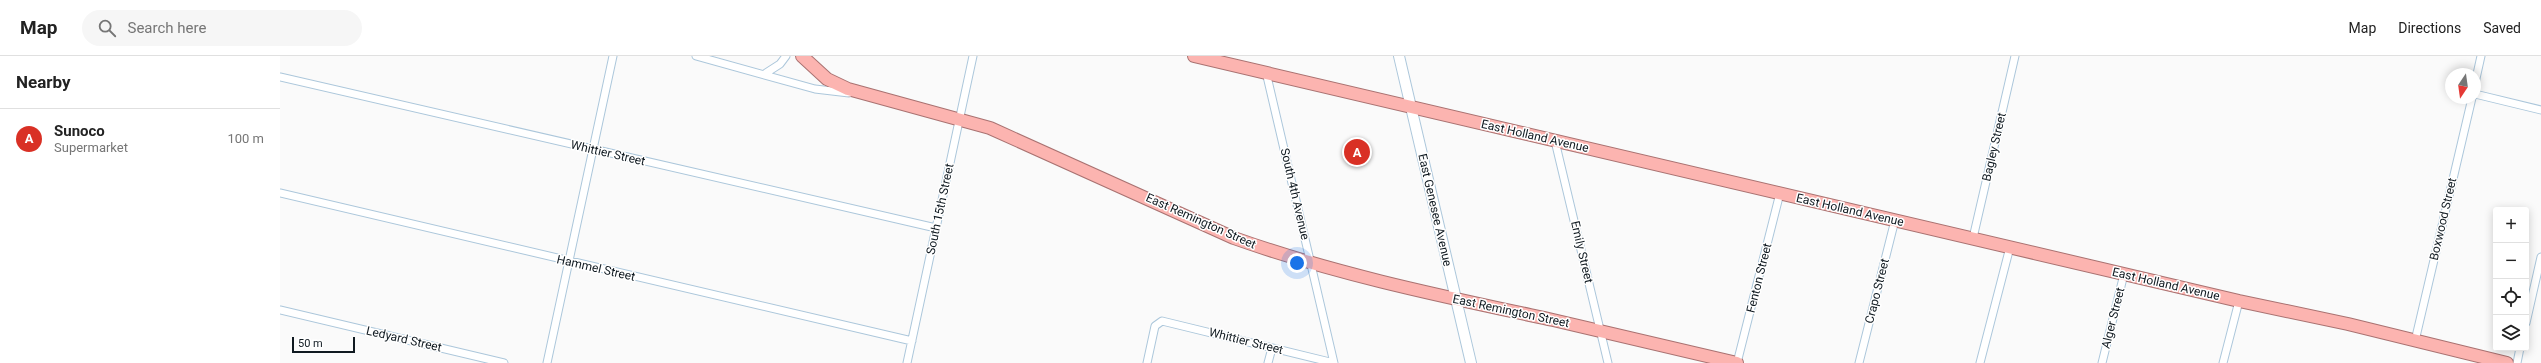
<!DOCTYPE html>
<meta charset="utf-8">
<style>
body{margin:0;font-family:Roboto,sans-serif;background:#f6f6f6;color:#222}
.controls{position:absolute;right:12px;bottom:12px;display:grid;overflow:hidden;border-radius:4px;box-shadow:0 2px 10px #0003}
.controls button{width:36px;height:36px;display:grid;place-items:center;padding:0;border:0;border-bottom:1px solid #e0e0e0;background:#fff;color:#222;font:20px sans-serif}
.compass{position:absolute;left:2165px;top:12px;width:36px;height:36px;border-radius:50%;background:#fff;box-shadow:0 2px 10px #0003;rotate:193deg}
.scale{position:absolute;left:12px;bottom:10px;width:63px;box-sizing:border-box;padding-left:4px;border:2px solid #0f1920;border-top:0;font-size:11px;line-height:14px;white-space:nowrap;color:#0f1920;-webkit-text-stroke:3px #fff;paint-order:stroke}
.you{position:absolute;left:1017px;top:207px;width:14px;height:14px;margin:-10px;border:3px solid #fff;border-radius:50%;background:#1a73e8;box-shadow:0 0 0 6px #1a73e833}
.badge{display:grid;place-items:center;width:26px;height:26px;border-radius:50%;background:#d93025;color:#fff;font-size:13px;font-weight:700}
.pin{position:absolute;translate:-50% -50%;border:2px solid #fff;box-shadow:0 1px 4px #0006}
.list{margin:0;padding:0;list-style:none}
h2{display:flex;justify-content:space-between;align-items:center;height:52px;margin:0;padding:0 16px;font-size:17px}
h2 small{font-size:13px;font-weight:400;color:#767676}
.list li{display:grid;grid-template-columns:26px 1fr auto;gap:12px;align-items:center;box-sizing:border-box;height:60px;padding:0 16px;border-top:1px solid #e0e0e0}
.list b{display:block;font-size:15px;white-space:nowrap}
.list p{margin:0;font-size:13px;white-space:nowrap;color:#767676}
.list em{font-size:13px;font-style:normal;color:#767676}
.icon{flex:none;width:22px;height:22px;fill:none;stroke:currentColor;stroke-width:2;stroke-linecap:round;stroke-linejoin:round}
.map{position:relative;flex:none;width:2261px;height:307px;overflow:hidden}
header{display:flex;align-items:center;gap:24px;box-sizing:border-box;height:56px;padding:0 20px;background:#fff;border-bottom:1px solid #e0e0e0}
header strong{font-size:19px}
nav{display:flex;gap:22px;margin-inline-start:auto;font-size:14px}
.search{width:280px;height:36px;background:#f6f6f6;display:flex;align-items:center;gap:10px;box-sizing:border-box;padding:0 14px;border-radius:22px;color:#767676;font-size:15px}
main{display:flex}
aside{flex:1;background:#fff}
.map>svg:first-child{display:block}
</style>
<header>
<strong>Map</strong>
<div class="search"><svg class="icon" aria-label="search" viewBox="0 0 24 24"><circle cx="10" cy="10" r="6"/><path d="M15 15l6 6"/></svg>Search here</div>
<nav><a>Map</a><a>Directions</a><a>Saved</a></nav>
</header>
<main>
<aside>
<h2>Nearby<small></small></h2>
<ul class="list">
<li><span class="badge">A</span><div><b>Sunoco</b><p>Supermarket</p></div><em>100 m</em></li>
</ul>
</aside>
<div class="map">
<svg width="2261" height="307" viewBox="0 0 2261 307">
<rect width="100%" height="100%" fill="#fafafa"/>
<g fill="none" stroke-linecap="round" stroke-linejoin="round">
<defs>
<path id="minor" d="M416 0 535 33 569 37
M986 16 1054 307
M486 17 500 8 506 0
M0 21 656 172
M2195 27 2201 0
M2195 38 2261 54
M1275 85 1328 307
M0 137 632 285
M1693 182 1735 0
M0 254 224 307
M2246 267 2261 201
M2135 285 2192 42
M267 307 333 0
M627 307 693 0
M867 307 875 270 882 265 1054 307
M988 307 992 292
M1457 307 1500 137
M1579 307 1615 164
M1700 307 1730 191
M1822 307 1844 218
M1943 307 1959 245
M2237 307 2240 292"/>
<path id="secondary" d="M1119 0 1191 307"/>
<path id="trunk" d="M522 0 547 23 568 33 710 72 954 182C1058 219 1166 241 1273 264 1335 278 1396 293 1457 307
M914 0 1959 245 2068 268 2227 307"/>
</defs>
<use href="#minor" stroke="#acc7db" stroke-width="9"/>
<use href="#secondary" stroke="#acc7db" stroke-width="12"/>
<use href="#trunk" stroke="#a97271" stroke-width="14"/>
<use href="#minor" stroke="#fff" stroke-width="7"/>
<use href="#secondary" stroke="#fff" stroke-width="10"/>
<use href="#trunk" stroke="#fcb4b0" stroke-width="12"/>
</g>
<g text-anchor="middle" stroke-width="3" stroke-linejoin="round" paint-order="stroke">
<g font-size="12" fill="#0f1920" stroke="#fff">
<text transform="translate(1255 80) rotate(13)" y="4">East Holland Avenue</text>
<text transform="translate(1714 91) rotate(-77)" y="4">Bagley Street</text>
<text transform="translate(328 97) rotate(13)" y="4">Whittier Street</text>
<text transform="translate(1015 138) rotate(77)" y="4">South 4th Avenue</text>
<text transform="translate(660 153) rotate(-78)" y="4">South 15th Street</text>
<text transform="translate(1155 154) rotate(77)" y="4">East Genesee Avenue</text>
<text transform="translate(1570 154) rotate(13)" y="4">East Holland Avenue</text>
<text transform="translate(2163 163) rotate(-77)" y="4">Boxwood Street</text>
<text transform="translate(921 165) rotate(24)" y="4">East Remington Street</text>
<text transform="translate(1302 196) rotate(77)" y="4">Emily Street</text>
<text transform="translate(316 212) rotate(13)" y="4">Hammel Street</text>
<text transform="translate(1479 222) rotate(-76)" y="4">Fenton Street</text>
<text transform="translate(1886 228) rotate(13)" y="4">East Holland Avenue</text>
<text transform="translate(1597 235) rotate(-76)" y="4">Crapo Street</text>
<text transform="translate(1231 255) rotate(12)" y="4">East Remington Street</text>
<text transform="translate(1833 262) rotate(-76)" y="4">Alger Street</text>
<text transform="translate(124 283) rotate(13)" y="4">Ledyard Street</text>
<text transform="translate(966 285) rotate(14)" y="4">Whittier Street</text>
</g>
</g>
</svg>
<div class="controls">
<button>+</button>
<button>−</button>
<button><svg class="icon" aria-label="locate" viewBox="0 0 24 24"><circle cx="12" cy="12" r="6"/><path d="M12 2v4M12 18v4M2 12h4M18 12h4"/></svg></button>
<button><svg class="icon" aria-label="layers" viewBox="0 0 24 24"><path d="M12 4l9 5-9 5-9-5zM3 14l9 5 9-5"/></svg></button>
</div>
<svg class="compass" viewBox="-18 -18 36 36"><path d="M0-13l5 13h-10z" fill="#e53935"/><path d="M0 13l5-13h-10z" fill="#767676"/></svg>
<div class="scale">50 m</div>
<div class="you"></div>
<div class="pin badge" style="left:1077px;top:96px">A</div>
</div>
</main>
